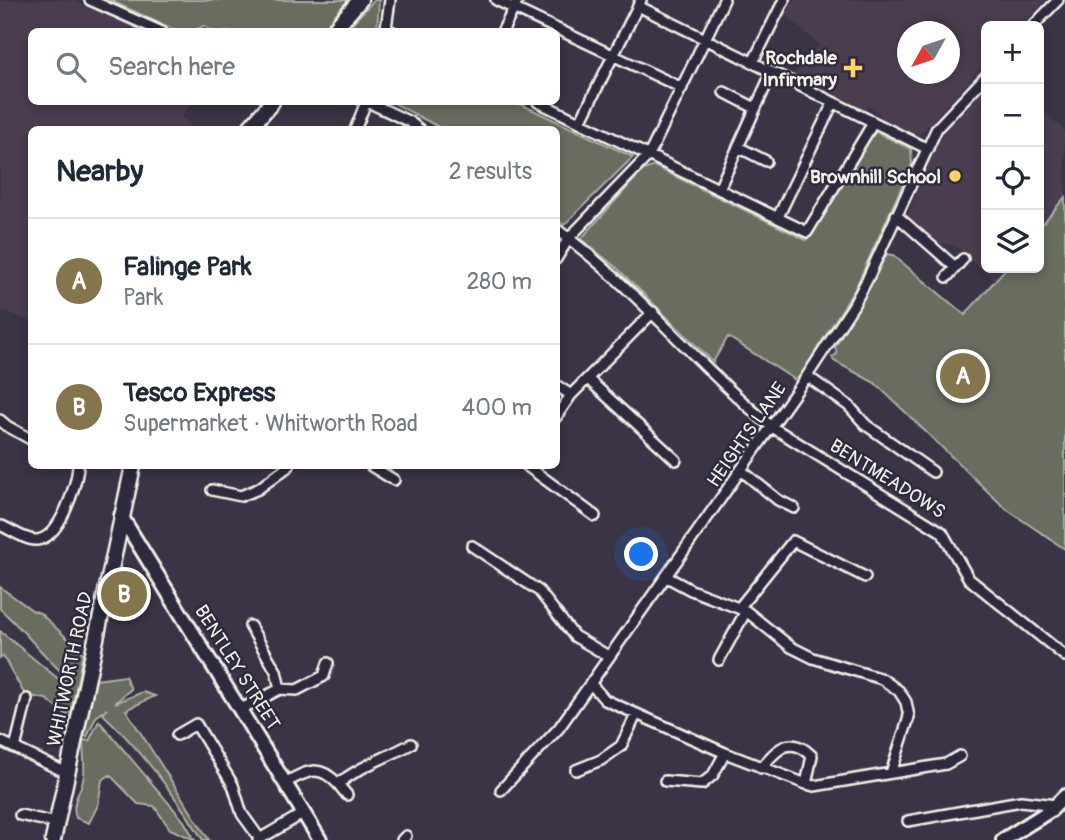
<!DOCTYPE html>
<meta charset="utf-8">
<style>
body{margin:0;font-family:Pangolin,sans-serif;background:#f6f6f7;color:#1f2937}
.controls{position:absolute;right:21px;top:21px;display:grid;overflow:hidden;border-radius:10px;box-shadow:0 4px 10px #0003}
.controls button{width:63px;height:63px;display:grid;place-items:center;padding:0;border:0;border-bottom:2px solid #e0e1e3;background:#fff;color:#1f2937;font:35px sans-serif}
.compass{position:absolute;left:897px;top:21px;width:63px;height:63px;border-radius:50%;background:#fff;box-shadow:0 4px 10px #0003;rotate:230deg}
.you{position:absolute;left:642px;top:555px;width:24px;height:24px;margin:-18px;border:5px solid #fff;border-radius:50%;background:#1a73e8;box-shadow:0 0 0 10px #1a73e833}
.badge{display:grid;place-items:center;width:46px;height:46px;border-radius:50%;background:#84754c;color:#fff;font-size:23px;font-weight:700}
.pin{position:absolute;translate:-50% -50%;border:4px solid #fff;box-shadow:0 2px 7px #0006}
.list{margin:0;padding:0;list-style:none}
h2{display:flex;justify-content:space-between;align-items:center;height:91px;margin:0;padding:0 28px;font-size:30px}
h2 small{font-size:23px;font-weight:400;color:#747a83}
.list li{display:grid;grid-template-columns:46px 1fr auto;gap:21px;align-items:center;box-sizing:border-box;height:126px;padding:0 28px;border-top:2px solid #e0e1e3}
.list b{display:block;font-size:26px;white-space:nowrap}
.list p{margin:0;font-size:23px;white-space:nowrap;color:#747a83}
.list em{font-size:23px;font-style:normal;color:#747a83}
.icon{flex:none;width:38px;height:38px;fill:none;stroke:currentColor;stroke-width:2;stroke-linecap:round;stroke-linejoin:round}
.map{position:relative;flex:none;width:1065px;height:840px;overflow:hidden}
.search{position:absolute;background:#fff;box-shadow:0 4px 10px #0003;left:28px;top:28px;width:532px;height:77px;display:flex;align-items:center;gap:18px;box-sizing:border-box;padding:0 24px;border-radius:10px;color:#747a83;font-size:26px}
.panel{position:absolute;background:#fff;box-shadow:0 4px 10px #0003;left:28px;top:126px;width:532px;height:343px;border-radius:10px}
.map>svg:first-child{display:block}
</style>
<div class="map">
<svg width="1065" height="840" viewBox="0 0 1065 840">
<rect width="100%" height="100%" fill="#3b3346"/>
<filter id="ink" filterUnits="userSpaceOnUse"><feTurbulence type="fractalNoise" baseFrequency=".0143" numOctaves="2"/><feDisplacementMap in="SourceGraphic" scale="14" xChannelSelector="R" yChannelSelector="G"/><feConvolveMatrix kernelMatrix="1 2 1 2 8 2 1 2 1" color-interpolation-filters="sRGB"/></filter>
<g filter="url(#ink)">
<path fill="#493d50" fill-rule="evenodd" d="M0 0H72L142 31 32 32V102H193L182 116 191 125V129L32 130 31 321 4 311 0 313Z
M785 0H1046L1020 26H986V62L921 134 910 137 883 123 878 112 869 106 863 113 792 76 819 45 782 12ZM908 32H950V74H908Z
M986 86V268H1006L995 281 954 245 935 243 907 217 931 155 950 125Z
M1039 107 1065 131V197L1039 228Z"/>
<path fill="#676d60" stroke="#aeafa4" stroke-width="2" d="M109 0H348L321 31 214 32 204 26 192 31 180 32Z
M374 0H379L377 31H345Z
M392 102H516L633 157 564 225 557 219 556 130 442 129Z
M876 132 911 149 912 164 855 289 797 381 728 337 713 362 617 268 581 239 642 171 654 166 806 240 869 138Z
M1065 197V549L1006 509 875 383 834 361 832 357 837 354 835 347 887 254 893 255 965 315 1006 268H1039V228Z
M0 587 32 610 40 613 83 653 72 708 67 715 46 699 25 695 3 656 0 658V631L62 682 67 677C43 656 24 630 0 609Z
M125 676 131 689 115 703 143 692 155 696 126 710 209 840H203C175 795 141 750 103 714L107 709 96 717 87 737 83 735 96 680Z
M99 721 184 821 195 840 170 829 154 806 138 804 110 775 102 780 98 805 89 823 76 818C70 801 82 792 84 775 85 763 83 752 83 740L89 741Z"/>
<g fill="none" stroke-linecap="round" stroke-linejoin="round">
<defs>
<path id="street" d="M90 0 162 32
M390 0 386 28 393 32
M496 0 682 88
M638 6 928 149
M1033 26 1058 0
M502 32 518 0
M753 62 784 0
M724 92 755 108
M368 102 410 122 420 130
M538 102 807 232 873 123
M580 122 641 0
M355 130 366 102
M738 147 766 161
M719 189 772 72
M896 215 955 267
M778 217 833 103
M556 229C636 287 696 365 772 427L942 532 969 579 1065 656
M556 259 569 238 649 155 724 0
M947 277 963 259
M807 376 849 406 866 425 933 472
M589 380 676 460
M556 385 571 395
M556 417 571 395 653 312
M0 420 7 426 32 440
M371 466 394 480
M527 466 595 516
M742 471 778 500 794 508
M212 490 241 496 258 489 289 466
M2 526C11 530 27 541 37 540 60 538 77 485 78 466
M472 546 539 591 574 636 608 656
M667 577 691 590 746 611 791 647 813 658 882 679 899 691 906 702 909 717 891 773
M739 608 793 541 865 577
M250 626 276 671 280 689
M719 660 746 611
M591 684 605 700 725 753 806 784 814 786 946 764 960 756
M241 709 280 689 297 690 324 676 328 663
M177 735 196 724 233 785 242 814 260 839
M0 741 67 773
M15 748 27 699
M761 768C777 749 790 734 812 756L806 784
M576 770 601 760 621 746 636 715
M665 781 702 784 713 775 725 753
M286 782C308 771 319 763 338 784 360 766 386 758 411 744
M338 784 347 795
M501 790 559 728 807 376 853 306 868 278 937 128 986 76
M20 815 56 823
M908 821 1021 801 1056 805
M258 840 304 813
M402 840 406 836"/>
<path id="secondary" d="M121 516 320 840
M1003 840 1051 810 1065 796"/>
<path id="primary" d="M332 32 360 0
M248 130 272 102
M53 840 133 466"/>
</defs>
<use href="#street" stroke="#f4f1e8" stroke-width="14"/>
<use href="#secondary" stroke="#f4f1e8" stroke-width="18"/>
<use href="#primary" stroke="#f4f1e8" stroke-width="19"/>
<use href="#street" stroke="#2f2a3d" stroke-width="9"/>
<use href="#secondary" stroke="#2f2a3d" stroke-width="12"/>
<use href="#primary" stroke="#2f2a3d" stroke-width="14"/>
</g>
</g>
<g fill="#ffd166" stroke="#2f2a3d" stroke-width="2.5">
<path d="M849.5 57.5h7v7h7v7h-7v7h-7v-7h-7v-7h7z"/>
<circle cx="955" cy="176" r="7"/>
</g>
<g text-anchor="middle" stroke-width="5" stroke-linejoin="round" paint-order="stroke">
<g font-size="19" font-weight="bold" fill="#f4f1e8" stroke="#2f2a3d" text-anchor="end">
<text x="837" y="64">Rochdale<tspan x="837" dy="22">Infirmary</tspan></text>
<text x="941" y="183">Brownhill School</text>
</g>
<g font-size="19" fill="#f4f1e8" stroke="#2f2a3d">
<text transform="translate(746 434) rotate(-55)" y="7">HEIGHTS LANE</text>
<text transform="translate(888 478) rotate(32)" y="7">BENTMEADOWS</text>
<text transform="translate(238 667) rotate(58)" y="7">BENTLEY STREET</text>
<text transform="translate(69 669) rotate(-78)" y="7">WHITWORTH ROAD</text>
</g>
</g>
</svg>
<div class="controls">
<button>+</button>
<button>−</button>
<button><svg class="icon" aria-label="locate" viewBox="0 0 24 24"><circle cx="12" cy="12" r="6"/><path d="M12 2v4M12 18v4M2 12h4M18 12h4"/></svg></button>
<button><svg class="icon" aria-label="layers" viewBox="0 0 24 24"><path d="M12 4l9 5-9 5-9-5zM3 14l9 5 9-5"/></svg></button>
</div>
<svg class="compass" viewBox="-18 -18 36 36"><path d="M0-13l5 13h-10z" fill="#e53935"/><path d="M0 13l5-13h-10z" fill="#747a83"/></svg>
<div class="you"></div>
<div class="pin badge" style="left:963px;top:376px">A</div>
<div class="pin badge" style="left:124px;top:594px">B</div>
<div class="search"><svg class="icon" aria-label="search" viewBox="0 0 24 24"><circle cx="10" cy="10" r="6"/><path d="M15 15l6 6"/></svg>Search here</div>
<section class="panel">
<h2>Nearby<small>2 results</small></h2>
<ul class="list">
<li><span class="badge">A</span><div><b>Falinge Park</b><p>Park</p></div><em>280 m</em></li>
<li><span class="badge">B</span><div><b>Tesco Express</b><p>Supermarket · Whitworth Road</p></div><em>400 m</em></li>
</ul>
</section>
</div>
